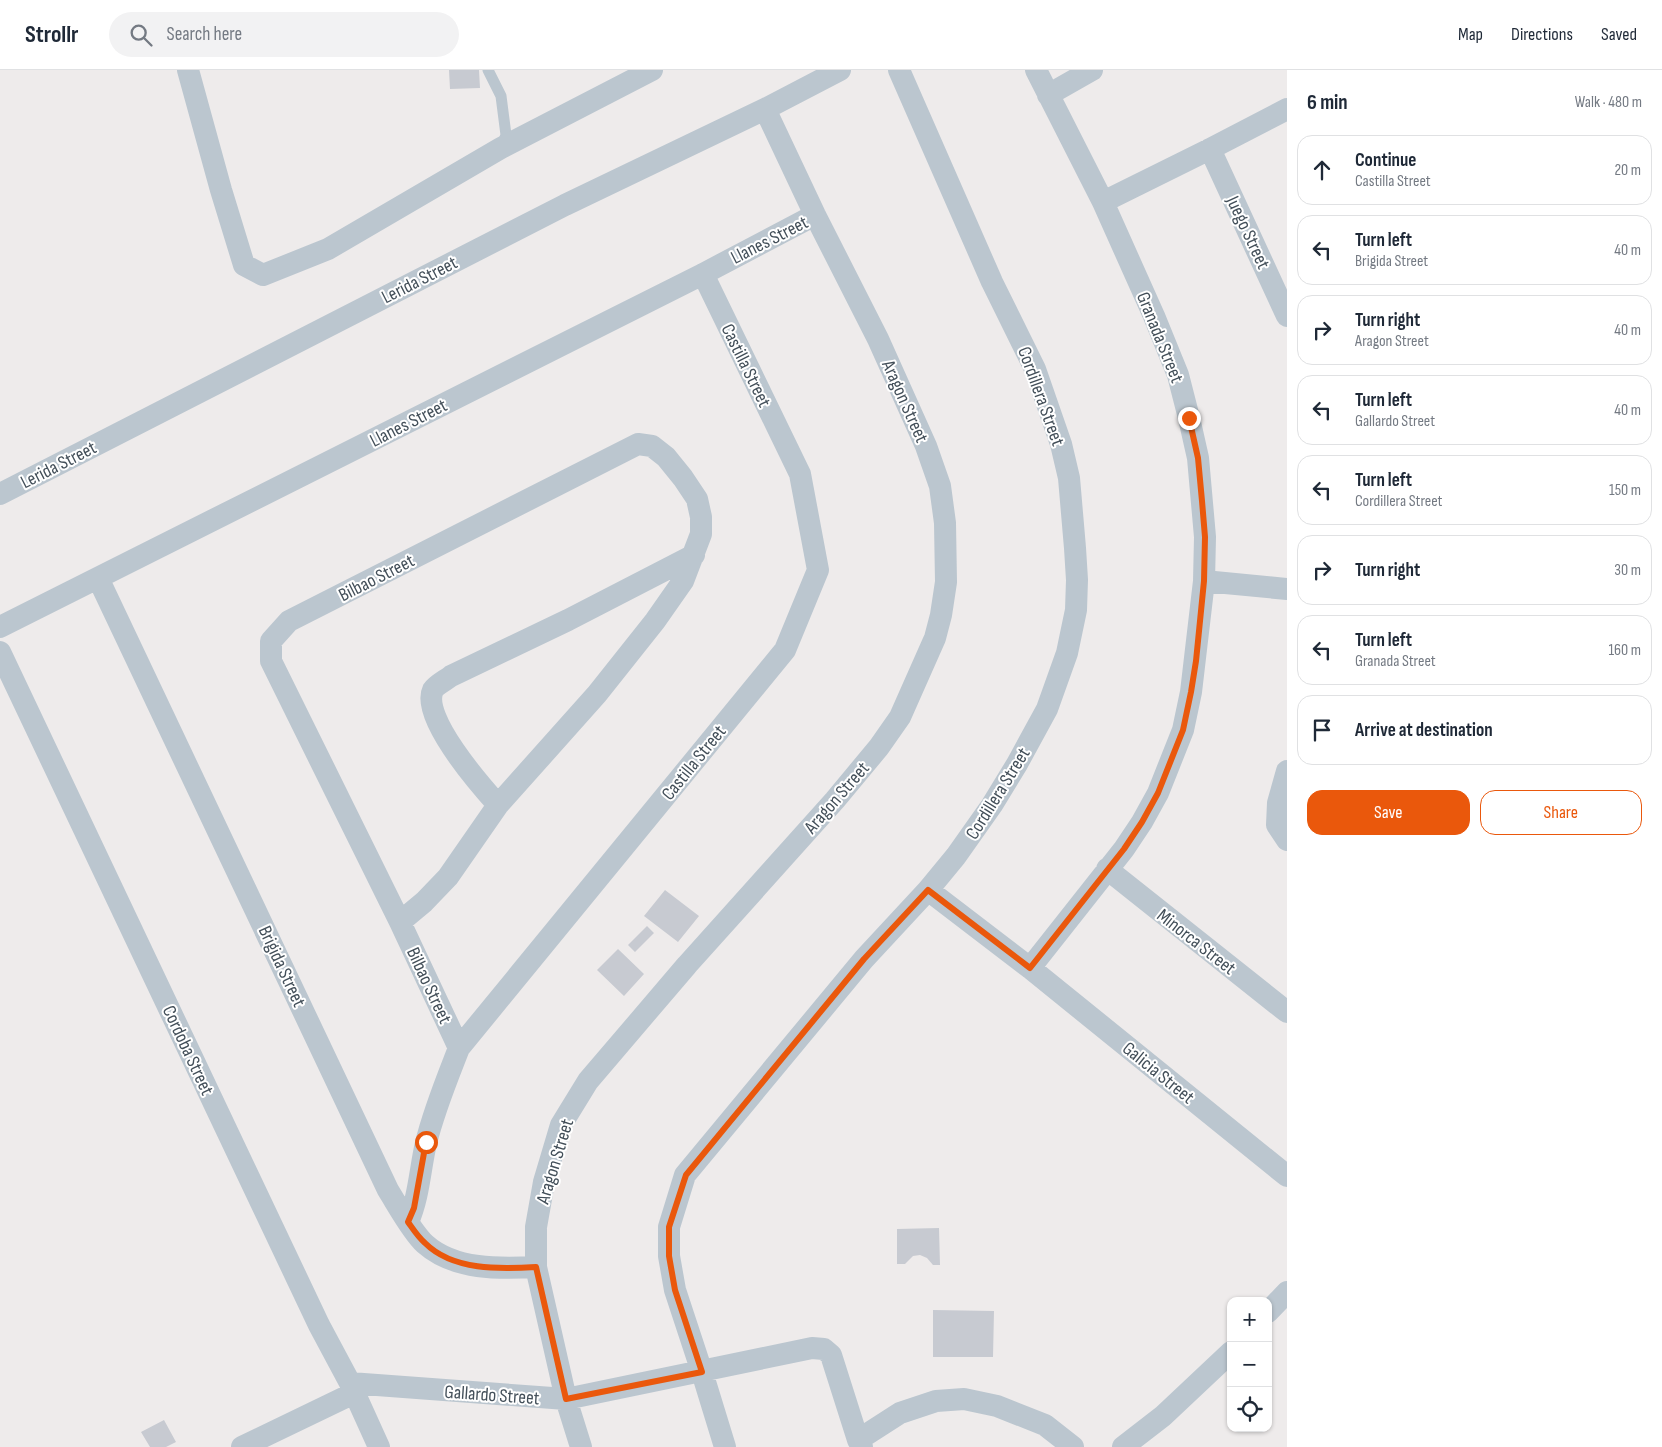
<!DOCTYPE html>
<meta charset="utf-8">
<style>
body{margin:0;font-family:"Sofia Sans Condensed",sans-serif;background:#f2f2f3;color:#1f2937}
.controls{position:absolute;right:15px;bottom:15px;display:grid;overflow:hidden;border-radius:10px;box-shadow:0 1px 4px #0004}
.controls button{width:45px;height:45px;display:grid;place-items:center;padding:0;border:0;border-bottom:1px solid #e0e1e3;background:#fff;color:#1f2937;font:25px sans-serif}
.stop{position:absolute;width:15px;height:15px;margin:-11px;border:4px solid #ea580c;border-radius:50%;background:#fff}
.stop.end{background:#ea580c;border-color:#fff;box-shadow:0 1px 5px #0008}
.list{margin:0;padding:0;list-style:none}
h2{display:flex;justify-content:space-between;align-items:center;height:65px;margin:0;padding:0 20px;font-size:21px}
h2 small{font-size:16px;font-weight:400;color:#747a83}
.list li{display:grid;grid-template-columns:32px 1fr auto;gap:15px;align-items:center;box-sizing:border-box;height:70px;margin:0 10px 10px;padding:0 10px;border:1px solid #e0e1e3;border-radius:15px}
.list b{display:block;font-size:19px;white-space:nowrap}
.list p{margin:0;font-size:16px;white-space:nowrap;color:#747a83}
.list em{font-size:16px;font-style:normal;color:#747a83}
.actions{display:flex;gap:10px;padding:15px 20px}
.actions a{flex:1;padding:11px 0;border:1px solid #ea580c;border-radius:15px;text-align:center;font-size:18px;color:#ea580c}
.actions .main{background:#ea580c;color:#fff}
.icon{flex:none;width:28px;height:28px;fill:none;stroke:currentColor;stroke-width:2;stroke-linecap:round;stroke-linejoin:round}
.map{position:relative;flex:none;width:1287px;height:1377px;overflow:hidden}
header{display:flex;align-items:center;gap:30px;box-sizing:border-box;height:70px;padding:0 25px;background:#fff;border-bottom:1px solid #e0e1e3}
header strong{font-size:24px}
nav{display:flex;gap:28px;margin-inline-start:auto;font-size:18px}
.search{width:350px;height:45px;background:#f2f2f3;display:flex;align-items:center;gap:12px;box-sizing:border-box;padding:0 18px;border-radius:28px;color:#747a83;font-size:19px}
main{display:flex}
aside{flex:1;background:#fff}
.map>svg:first-child{display:block}
</style>
<header>
<strong>Strollr</strong>
<div class="search"><svg class="icon" aria-label="search" viewBox="0 0 24 24"><circle cx="10" cy="10" r="6"/><path d="M15 15l6 6"/></svg>Search here</div>
<nav><a>Map</a><a>Directions</a><a>Saved</a></nav>
</header>
<main>
<div class="map">
<svg width="1287" height="1377" viewBox="0 0 1287 1377">
<rect width="100%" height="100%" fill="#eeebeb"/>
<path fill="#c7cad1" d="M449 0H479L480 18 450 19Z
M665 820 699 846 678 872 644 846Z
M647 856 654 863 635 882 628 875Z
M618 879 644 904 624 926 597 900Z
M939 1158 940 1195H933L927 1188 920 1185 913 1186 905 1194H897V1159Z
M933 1240 994 1241 993 1287H933Z
M164 1350 176 1372 166 1377H150L141 1362Z"/>
<g fill="none" stroke-linecap="round" stroke-linejoin="round">
<path stroke="#bbc6cf" stroke-width="11" d="M488 0 501 26 506 65 502 76"/>
<path stroke="#bbc6cf" stroke-width="22" d="M188 0 221 120 244 195 263 205 328 179 501 78 652 0
M1048 25 1092 0
M1210 79 1287 246
M1103 132 1210 79 1287 39
M0 424 565 135 765 39 840 0
M98 508 388 1120C398 1136 412 1162 425 1174 454 1200 500 1199 536 1197
M1204 511 1287 519
M0 557 703 204 815 145
M0 582 319 1255 350 1313 379 1377
M1287 701 1278 733 1277 755 1287 770
M498 735C481 716 420 647 433 620 436 615 446 610 451 606L568 550 694 485
M1107 799 1287 942
M928 820 1030 898 1287 1106
M400 852 424 832 448 807 498 735 597 624 655 551 683 511 701 464V447L697 429 683 408 666 387 652 376 638 374 289 551 271 571V591L400 852 459 978
M1030 898 1124 779 1142 752 1158 723 1183 660 1191 622 1204 511 1205 467 1198 388 1189 348 1178 305 1154 246 1103 132 1036 0
M408 1152C419 1127 420 1099 426 1073 434 1040 447 1009 459 978L785 580 818 500 800 404 703 204
M1268 1242 1287 1222
M350 1313 566 1329 812 1278 824 1279 831 1285 858 1370 862 1377
M858 1370 900 1343 936 1331 964 1329 997 1336 1045 1355 1073 1377
M242 1377 354 1323
M581 1377 566 1329 536 1197V1157L544 1112 561 1055 588 1011 687 895 835 730 879 677 900 647 935 568 941 545 946 512 945 453 940 416 926 376 878 269 815 145 765 39
M725 1377 702 1302 675 1220 669 1186V1157L685 1105 864 889 928 820 956 786 992 735 1017 694 1047 639 1067 583 1076 540 1077 510 1075 478 1069 408 1061 374 1035 299 992 212 899 0
M1123 1377 1163 1346 1231 1282"/>
</g>
<g fill="none" stroke-linecap="round" stroke-linejoin="round">
<path stroke="#ea580c" stroke-width="6" d="M426 1072 414 1138 408 1152C413 1159 418 1167 425 1173 453 1201 500 1199 536 1197L566 1329 702 1302 675 1220 669 1186V1157L686 1105 864 889 928 820 1030 898 1124 779 1142 752 1158 723 1183 660 1191 622 1196 591 1204 511 1205 467 1202 431 1198 388 1189 348"/>
</g>
<g text-anchor="middle" stroke-width="4" stroke-linejoin="round" paint-order="stroke">
<g font-size="19" fill="#434f59" stroke="#fff">
<text transform="translate(1249 162) rotate(65)" y="7">Juego Street</text>
<text transform="translate(769 169) rotate(-27)" y="7">Llanes Street</text>
<text transform="translate(419 209) rotate(-27)" y="7">Lerida Street</text>
<text transform="translate(1161 267) rotate(68)" y="7">Granada Street</text>
<text transform="translate(747 295) rotate(64)" y="7">Castilla Street</text>
<text transform="translate(1042 326) rotate(70)" y="7">Cordillera Street</text>
<text transform="translate(906 331) rotate(66)" y="7">Aragon Street</text>
<text transform="translate(408 352) rotate(-27)" y="7">Llanes Street</text>
<text transform="translate(58 394) rotate(-27)" y="7">Lerida Street</text>
<text transform="translate(376 507) rotate(-27)" y="7">Bilbao Street</text>
<text transform="translate(693 692) rotate(-51)" y="7">Castilla Street</text>
<text transform="translate(997 723) rotate(-58)" y="7">Cordillera Street</text>
<text transform="translate(836 727) rotate(-49)" y="7">Aragon Street</text>
<text transform="translate(1197 871) rotate(38)" y="7">Minorca Street</text>
<text transform="translate(283 896) rotate(65)" y="7">Brigida Street</text>
<text transform="translate(430 915) rotate(65)" y="7">Bilbao Street</text>
<text transform="translate(189 980) rotate(65)" y="7">Cordoba Street</text>
<text transform="translate(1159 1002) rotate(39)" y="7">Galicia Street</text>
<text transform="translate(554 1091) rotate(-73)" y="7">Aragon Street</text>
<text transform="translate(492 1324) rotate(4)" y="7">Gallardo Street</text>
</g>
</g>
</svg>
<div class="controls">
<button>+</button>
<button>−</button>
<button><svg class="icon" aria-label="locate" viewBox="0 0 24 24"><circle cx="12" cy="12" r="6"/><path d="M12 2v4M12 18v4M2 12h4M18 12h4"/></svg></button>
</div>
<div class="stop" style="left:426px;top:1072px"></div>
<div class="stop end" style="left:1189px;top:348px"></div>
</div>
<aside>
<h2>6 min<small>Walk · 480 m</small></h2>
<ul class="list">
<li><svg class="icon" aria-label="ahead" viewBox="0 0 24 24"><path d="M12 20V5M6 11l6-6 6 6"/></svg><div><b>Continue</b><p>Castilla Street</p></div><em>20 m</em></li>
<li><svg class="icon" aria-label="left" viewBox="0 0 24 24"><path d="M17 20v-9H6M10 6l-5 5 5 5"/></svg><div><b>Turn left</b><p>Brigida Street</p></div><em>40 m</em></li>
<li><svg class="icon" aria-label="right" viewBox="0 0 24 24"><path d="M7 20v-9h11M14 6l5 5-5 5"/></svg><div><b>Turn right</b><p>Aragon Street</p></div><em>40 m</em></li>
<li><svg class="icon" aria-label="left" viewBox="0 0 24 24"><path d="M17 20v-9H6M10 6l-5 5 5 5"/></svg><div><b>Turn left</b><p>Gallardo Street</p></div><em>40 m</em></li>
<li><svg class="icon" aria-label="left" viewBox="0 0 24 24"><path d="M17 20v-9H6M10 6l-5 5 5 5"/></svg><div><b>Turn left</b><p>Cordillera Street</p></div><em>150 m</em></li>
<li><svg class="icon" aria-label="right" viewBox="0 0 24 24"><path d="M7 20v-9h11M14 6l5 5-5 5"/></svg><div><b>Turn right</b></div><em>30 m</em></li>
<li><svg class="icon" aria-label="left" viewBox="0 0 24 24"><path d="M17 20v-9H6M10 6l-5 5 5 5"/></svg><div><b>Turn left</b><p>Granada Street</p></div><em>160 m</em></li>
<li><svg class="icon" aria-label="arrive" viewBox="0 0 24 24"><path d="M6 21V4h12l-3 4 3 4H6"/></svg><div><b>Arrive at destination</b></div></li>
</ul>
<div class="actions"><a class="main">Save</a><a>Share</a></div>
</aside>
</main>
